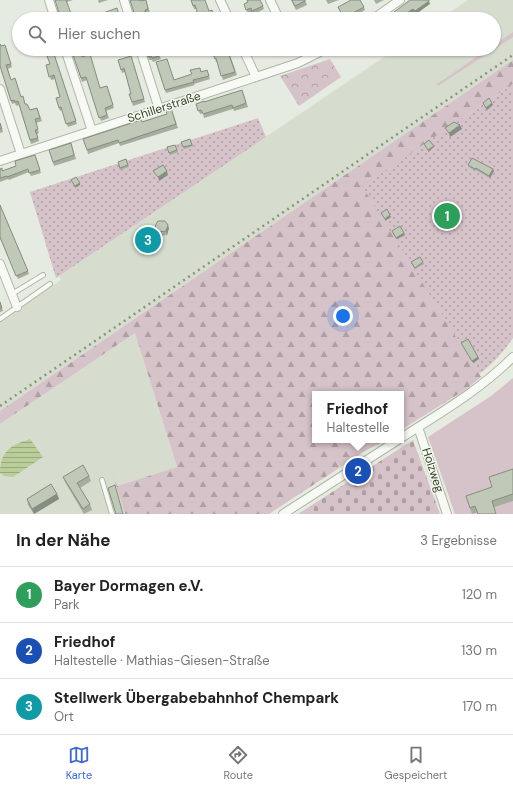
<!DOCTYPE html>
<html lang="de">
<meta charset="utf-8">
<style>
body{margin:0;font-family:"DM Sans",sans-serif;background:#f2f2f2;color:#222}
.you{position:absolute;left:343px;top:316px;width:14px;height:14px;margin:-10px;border:3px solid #fff;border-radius:50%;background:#1a73e8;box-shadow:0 0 0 6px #1a73e833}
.badge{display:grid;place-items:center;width:26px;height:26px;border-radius:50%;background:#3c68da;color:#fff;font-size:13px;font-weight:700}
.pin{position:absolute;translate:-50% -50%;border:2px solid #fff;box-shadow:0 1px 4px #0006}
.popup{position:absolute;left:312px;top:391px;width:92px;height:52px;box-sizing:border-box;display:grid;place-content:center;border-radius:0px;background:#fff;filter:drop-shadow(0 1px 3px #0005);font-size:13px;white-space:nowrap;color:#767676}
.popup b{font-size:15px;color:#222}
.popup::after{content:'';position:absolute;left:50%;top:100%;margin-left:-8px;border:8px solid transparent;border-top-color:#fff}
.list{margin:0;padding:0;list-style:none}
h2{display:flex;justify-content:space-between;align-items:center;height:52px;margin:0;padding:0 16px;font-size:17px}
h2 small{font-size:13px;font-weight:400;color:#767676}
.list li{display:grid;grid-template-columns:26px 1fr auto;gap:12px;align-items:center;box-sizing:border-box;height:56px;padding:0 16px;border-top:1px solid #e0e0e0}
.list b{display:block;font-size:15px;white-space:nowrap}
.list p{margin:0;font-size:13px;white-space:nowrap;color:#767676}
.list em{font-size:13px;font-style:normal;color:#767676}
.icon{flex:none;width:22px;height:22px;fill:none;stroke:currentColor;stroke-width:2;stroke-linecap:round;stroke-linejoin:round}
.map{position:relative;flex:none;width:513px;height:514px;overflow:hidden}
.search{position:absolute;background:#fff;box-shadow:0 1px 3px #0004;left:12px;right:12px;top:12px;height:44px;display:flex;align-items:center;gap:10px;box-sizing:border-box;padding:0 14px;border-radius:22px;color:#767676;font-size:15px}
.sheet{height:220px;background:#fff}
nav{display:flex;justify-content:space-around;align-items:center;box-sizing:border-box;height:56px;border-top:1px solid #e0e0e0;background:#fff;font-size:11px;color:#767676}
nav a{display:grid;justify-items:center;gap:2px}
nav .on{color:#3c68da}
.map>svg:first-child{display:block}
</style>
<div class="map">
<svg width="513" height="514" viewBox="0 0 513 514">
<defs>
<pattern id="forest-firs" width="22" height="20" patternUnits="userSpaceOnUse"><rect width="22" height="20" fill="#d6c2c9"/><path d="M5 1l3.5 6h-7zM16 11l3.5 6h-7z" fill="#ae9fa3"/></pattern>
<pattern id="cemetery-stones" width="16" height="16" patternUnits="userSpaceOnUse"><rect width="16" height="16" fill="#d6c2c9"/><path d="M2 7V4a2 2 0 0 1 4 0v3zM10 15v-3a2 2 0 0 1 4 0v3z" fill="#ae9fa3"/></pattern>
<pattern id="park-crowns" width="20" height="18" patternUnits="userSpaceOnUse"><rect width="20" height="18" fill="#d6c2c9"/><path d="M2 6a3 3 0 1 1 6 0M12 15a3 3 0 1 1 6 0" fill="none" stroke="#ae9fa3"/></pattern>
<pattern id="garden-dots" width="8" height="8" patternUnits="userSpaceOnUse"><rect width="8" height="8" fill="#d6c2c9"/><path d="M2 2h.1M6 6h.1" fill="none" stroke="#ae9fa3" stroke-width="1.8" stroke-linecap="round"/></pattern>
<pattern id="water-rules" width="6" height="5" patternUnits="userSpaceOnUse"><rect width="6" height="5" fill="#b9ce99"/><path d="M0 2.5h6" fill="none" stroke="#97a97d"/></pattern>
</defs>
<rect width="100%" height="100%" fill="#e6ebe1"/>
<path fill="#d6ddcf" d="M468 0H513V60L0 411V322L61 280 59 276 396 49H494V19H440Z
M135 333 177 467 117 486 116 483 125 514H0V424Z"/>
<path fill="#d6c2c9" d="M513 32V37L438 86 437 84 488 49H494V45Z
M513 378V514H455L428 437 491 396Z"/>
<path fill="url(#forest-firs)" d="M513 60V84L363 186 481 377 465 390 401 430V394H315V440H386L365 451 269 514H125L112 472 117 486 177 467 135 333 0 424V411Z"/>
<path fill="url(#cemetery-stones)" d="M413 440 440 514H298Z"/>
<path fill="url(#park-crowns)" d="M330 59 341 77 299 106 280 76Z"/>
<path fill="url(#garden-dots)" d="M513 84V338C503 352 493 364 479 374L362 186Z
M258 118 266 137 56 278 30 192Z"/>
<path fill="url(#water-rules)" d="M30 439 43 457 13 477 4 476 0 473C0 451 11 445 30 439Z"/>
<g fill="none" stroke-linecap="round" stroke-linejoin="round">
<defs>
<path id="service" d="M12 294 43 275
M0 319 50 284
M102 480 112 514"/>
<path id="minor" d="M49 0 55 19
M124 0 130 19
M220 0 229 19
M270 0 279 19
M373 19 400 0
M65 49 92 131
M140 49 159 109
M243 49 256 77
M0 89 21 154
M0 161 256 77 298 63 326 49
M0 264 17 307
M418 427 447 514
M401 438C440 413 480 390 513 357
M283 514 398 440"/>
</defs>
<use href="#service" stroke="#aeb6a6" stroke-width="6"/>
<use href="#minor" stroke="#aeb6a6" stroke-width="10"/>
<use href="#service" stroke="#f7f9f4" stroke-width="4"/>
<use href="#minor" stroke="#f7f9f4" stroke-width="8"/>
<path stroke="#889679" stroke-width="2.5" stroke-dasharray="2 4" stroke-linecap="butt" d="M0 406 513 55"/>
</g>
<path fill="#a5ad9e" d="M55 0H73L67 2Z
M98 0H108L99 3Z
M130 0H140V1L146 0 150 13 146 14Z
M191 0 209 11 214 19 196 9H194Z
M291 0H305L307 5 296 10Z
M326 0H339L328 4Z
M374 0H384L376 4Z
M244 4 263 6 264 9 253 15 252 12 248 14Z
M338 7H364L365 10 350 19H343Z
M0 43 1 46 5 45 12 67 8 69 11 80 25 104 30 110 37 108 42 121 36 123 39 133 37 134 39 141 31 144 19 105 16 106 15 103 12 104 1 68H0Z
M71 49 82 57 100 88 107 86 114 108 106 111 109 118 101 121 87 80 82 82Z
M146 49H157L161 59 153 62 152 60H149Z
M228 49 237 75 223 80 217 62H216L215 59Z
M54 54 77 124 68 127 62 110 60 111 56 98 60 97 55 79 51 80 46 65 50 64Z
M131 56 145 102 133 106 129 94H131L125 72 122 73 118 60Z
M156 62 174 80 207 70 210 79 194 84 195 85 166 93Z
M242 90 248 107 234 111 233 109 204 118 203 113 200 114 196 104 204 102Z
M171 108 178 128 120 146 119 143 88 154 87 150 142 122 167 114Z
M0 123 3 132 0 133Z
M190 139 193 146 184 149 181 142Z
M71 143 76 159 54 166 49 150Z
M175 145 178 152 170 155 167 147Z
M35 155 41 173 31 176 29 172 9 180 8 179 0 182V169L2 171 16 166Z
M126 159 129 167 120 170 118 162Z
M468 165 494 171 490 178 476 170V171L469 167Z
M0 205 29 274 18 279 0 238Z
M156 224 169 228 167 235 161 236 154 240 153 236Z
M411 262H423L424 264 415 269Z
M0 302 3 311 0 312Z
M513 469V501L472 514 466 496 492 487Z
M89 476 91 481 80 488 90 504 92 510 84 514 65 482 63 477Z
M57 494 59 499 34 514 28 505 27 499Z"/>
<path fill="#868d81" d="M429 1 430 4 416 14 415 11Z
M413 9 415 12 404 19H400L399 18Z
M492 103 493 105 487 110 486 108Z
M460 125 462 129 450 137 449 133Z
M434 146V147L428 152V150Z
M493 169 494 171 490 178 489 176Z
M167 171 168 175 159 181 158 177Z
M80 183V185L75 188V186Z
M390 215 391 217 385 221V219Z
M168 225 169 228 167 235 166 231Z
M404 233 405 235 397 239 396 238Z
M478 357 479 359 473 363 472 361Z
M57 494 59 499 34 514 32 509Z"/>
<path fill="#c0c9b8" stroke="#868d81" d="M55 0H66L73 19H61Z
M130 0H139L140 1 146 0 148 9 145 10 147 19H136Z
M191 0H205L209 11 212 10 214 19H199L195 5 193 6Z
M247 0H260L263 6 252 11 251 8 246 10 244 4 248 2Z
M292 0H305V1L295 6Z
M351 0H360L364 7 344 18 338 7Z
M410 0H429V1L415 11 413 9 399 18 400 19H385Z
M117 8 120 18 118 19H106L103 13Z
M324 15 326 19H316Z
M0 44 1 46 5 45 11 64 6 65 11 80 15 78 21 97 23 96 25 104H27L30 110 37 108 40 118 35 119 38 129 35 130 38 138 30 140 18 101 15 102 14 100 11 101 0 66Z
M71 49H80L82 57 90 54 100 88 107 86 113 105 105 108 107 115 99 118 86 77 81 78Z
M146 49H157L159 56 152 58 151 56 148 57Z
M211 49H227L235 72 221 76 216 58 215 59Z
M54 54 76 121 66 124 61 107 59 108 56 98 60 97 54 75 49 77 46 65 50 64 47 56Z
M131 56 144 99 132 102 129 94H131L124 68 121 70 118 60Z
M167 59 174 80 192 74 190 70 200 68 201 72 207 70 209 76 193 80 194 82 165 90 156 62Z
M242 90 246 103 233 108 232 105 203 114 201 110 198 111 196 104 204 101V102Z
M489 98 492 103 486 108 483 103Z
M171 108 176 124 119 143 118 140 87 150 83 139 141 120 142 122 167 114 165 109Z
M454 122 460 125 449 133 445 128Z
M0 123 2 129H0Z
M190 139 192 145 183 147 181 142Z
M429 140 434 146 428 150 424 144Z
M71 143 74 155 53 162 49 150Z
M175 145 177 150 169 153 167 147Z
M35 155 40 170 29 173 28 169 7 177V176L0 178V169L2 168V171L16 166 15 161Z
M472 158 493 169 489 176 476 168 475 169 468 165Z
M126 159 128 165 120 168 118 162Z
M163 165 167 171 158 177 153 171Z
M76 177 80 183 75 186 71 180Z
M0 205 28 271 16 276 0 237Z
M387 209 390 215 385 219 381 213Z
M158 221H165L168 225 166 231 159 232 153 236 156 224Z
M400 226 404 233 396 238 392 231Z
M420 257 423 262 415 268 411 262Z
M0 302 2 308H0Z
M468 339 478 357 472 361 461 343Z
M83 465 89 476 77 483 90 504 83 509 63 477Z
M513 469V494L492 501 496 514H478L475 506 470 508 466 496 492 487 489 477Z
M51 484 57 494 32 509 27 499Z
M115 485 123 514H116L108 488Z"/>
<g text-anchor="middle" stroke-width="3" stroke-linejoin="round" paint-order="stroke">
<g font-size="12" fill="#364528" stroke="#f5f8f1">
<text transform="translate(164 107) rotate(-18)" y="4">Schillerstraße</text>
<text transform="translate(433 470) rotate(72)" y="4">Holzweg</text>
</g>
</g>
</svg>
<div class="you"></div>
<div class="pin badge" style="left:447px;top:216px;background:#2e9e5b">1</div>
<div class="pin badge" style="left:358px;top:471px;background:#1a4fb4">2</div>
<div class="popup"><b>Friedhof</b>Haltestelle</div>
<div class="pin badge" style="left:148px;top:240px;background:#0f9aa8">3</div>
<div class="search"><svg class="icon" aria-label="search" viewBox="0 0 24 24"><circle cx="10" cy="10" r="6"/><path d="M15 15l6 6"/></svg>Hier suchen</div>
</div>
<section class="sheet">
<h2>In der Nähe<small>3 Ergebnisse</small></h2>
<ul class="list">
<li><span class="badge" style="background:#2e9e5b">1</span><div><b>Bayer Dormagen e.V.</b><p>Park</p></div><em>120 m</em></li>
<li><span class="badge" style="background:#1a4fb4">2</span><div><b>Friedhof</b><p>Haltestelle · Mathias-Giesen-Straße</p></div><em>130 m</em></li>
<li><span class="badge" style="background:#0f9aa8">3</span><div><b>Stellwerk Übergabebahnhof Chempark</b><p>Ort</p></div><em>170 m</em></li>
</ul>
</section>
<nav>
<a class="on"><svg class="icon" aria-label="map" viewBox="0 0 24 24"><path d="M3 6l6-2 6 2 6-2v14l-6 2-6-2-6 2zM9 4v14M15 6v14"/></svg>Karte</a>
<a><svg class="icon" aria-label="directions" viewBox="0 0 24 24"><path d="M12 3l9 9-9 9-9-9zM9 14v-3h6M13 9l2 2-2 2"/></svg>Route</a>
<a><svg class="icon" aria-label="saved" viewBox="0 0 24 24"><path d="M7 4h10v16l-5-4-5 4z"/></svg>Gespeichert</a>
</nav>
